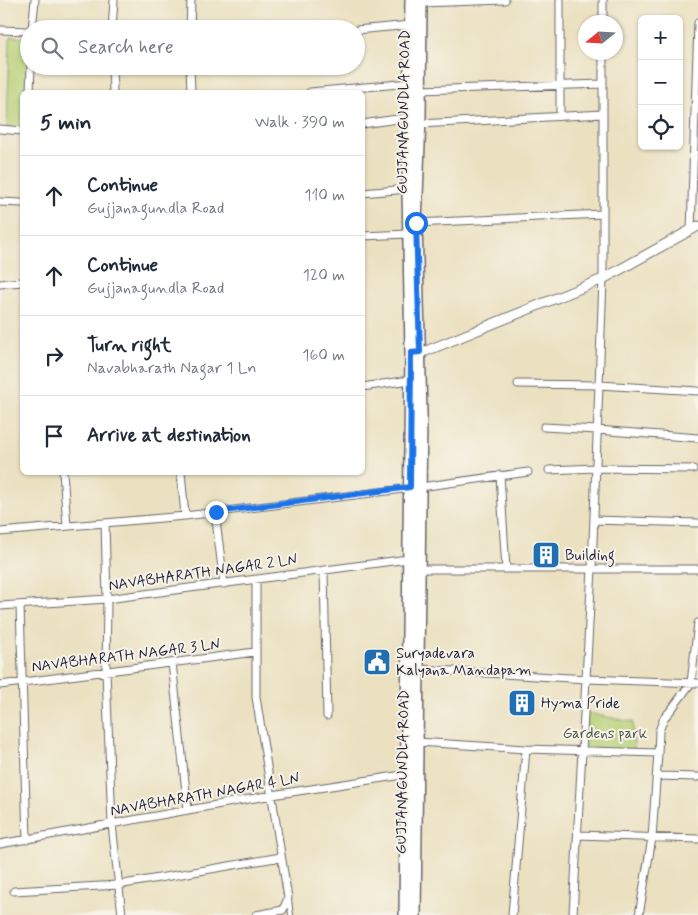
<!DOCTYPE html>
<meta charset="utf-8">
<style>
body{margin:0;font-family:Mynerve,sans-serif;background:#f6f6f7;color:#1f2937}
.controls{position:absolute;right:15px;top:15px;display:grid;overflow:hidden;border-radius:8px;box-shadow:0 1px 4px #0004}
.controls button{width:45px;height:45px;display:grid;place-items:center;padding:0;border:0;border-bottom:1px solid #e0e1e3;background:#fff;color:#1f2937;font:25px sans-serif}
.compass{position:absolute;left:578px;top:15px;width:45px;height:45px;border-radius:50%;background:#fff;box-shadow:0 1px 4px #0004;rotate:252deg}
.stop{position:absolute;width:15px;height:15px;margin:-11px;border:4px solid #1a73e8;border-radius:50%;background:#fff}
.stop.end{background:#1a73e8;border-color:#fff;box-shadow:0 1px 5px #0008}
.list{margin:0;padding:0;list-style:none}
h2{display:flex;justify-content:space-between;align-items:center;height:65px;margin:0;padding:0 20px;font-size:21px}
h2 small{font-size:16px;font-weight:400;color:#747a83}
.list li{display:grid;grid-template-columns:32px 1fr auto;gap:15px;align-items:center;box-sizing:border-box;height:80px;padding:0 20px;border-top:1px solid #e0e1e3}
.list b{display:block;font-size:19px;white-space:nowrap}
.list p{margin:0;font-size:16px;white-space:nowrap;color:#747a83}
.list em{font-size:16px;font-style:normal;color:#747a83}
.icon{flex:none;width:28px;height:28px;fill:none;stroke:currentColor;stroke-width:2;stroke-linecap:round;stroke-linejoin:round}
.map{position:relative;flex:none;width:698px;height:915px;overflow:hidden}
.search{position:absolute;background:#fff;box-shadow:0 1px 4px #0004;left:20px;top:20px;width:345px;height:55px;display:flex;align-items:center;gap:12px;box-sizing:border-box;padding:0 18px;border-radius:28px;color:#747a83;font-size:19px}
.panel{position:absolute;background:#fff;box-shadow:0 1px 4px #0004;left:20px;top:90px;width:345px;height:385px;border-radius:8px}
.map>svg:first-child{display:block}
</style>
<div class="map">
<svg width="698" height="915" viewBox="0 0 698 915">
<rect width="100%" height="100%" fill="#f7f3e8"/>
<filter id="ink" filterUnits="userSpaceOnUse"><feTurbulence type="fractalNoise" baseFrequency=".02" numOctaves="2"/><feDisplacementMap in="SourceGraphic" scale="10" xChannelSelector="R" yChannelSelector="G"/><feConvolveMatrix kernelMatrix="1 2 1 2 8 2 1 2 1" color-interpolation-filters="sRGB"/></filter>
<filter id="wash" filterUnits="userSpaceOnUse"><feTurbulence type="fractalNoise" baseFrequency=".0096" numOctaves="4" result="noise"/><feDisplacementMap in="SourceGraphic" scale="20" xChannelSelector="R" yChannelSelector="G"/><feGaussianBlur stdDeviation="1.12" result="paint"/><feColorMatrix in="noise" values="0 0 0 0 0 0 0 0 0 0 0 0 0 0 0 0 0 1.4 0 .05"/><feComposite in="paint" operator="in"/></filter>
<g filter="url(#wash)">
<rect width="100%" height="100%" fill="#ebe1c1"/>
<path fill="#b6d075" stroke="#6c7958" d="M10 37 29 38 30 92H22V131L7 129Z
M587 713 633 722 634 750 585 749Z"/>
</g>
<g filter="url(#ink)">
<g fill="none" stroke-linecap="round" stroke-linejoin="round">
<defs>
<path id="service" d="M289 900 291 915"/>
<path id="minor" d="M560 0V116
M421 3 505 0
M603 22V0
M32 29 35 0
M112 29 114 0
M190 29 191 0
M0 30 29 31
M356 30 411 25
M112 66 113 92
M190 66 191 92
M420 90 603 84
M30 92 31 66
M310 92 410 83
M362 124 412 117
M420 124 603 114
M0 129 22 131
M362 193 408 189
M0 202 22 203
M416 223 602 214
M691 230 698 23
M362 236 408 234
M0 284 22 282
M518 384 599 385 698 391
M362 387 410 380
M544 427 597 430 698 438
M549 470 596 468 693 469
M63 472 67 526
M181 472 185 516
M500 475 506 569
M215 512 224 584
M594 520 698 523
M105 523 107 599 106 672 112 824 122 915
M0 532 185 516 420 487 528 472
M419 569H698
M324 570 327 716
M256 580V697L288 898 283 910 256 915
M20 605 27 840
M0 606 107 599 408 559
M172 663 188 810
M419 669 587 679 698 683
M0 685 255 652
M417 742 526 749 658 753 652 838 639 915
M658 753 659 731 664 718 671 710 691 683 698 623
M657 776 698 777
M578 835 698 839
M0 844 272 795 409 774
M14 891 118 885 281 857
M512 915 526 749
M573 915 592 569 603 279V52"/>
<path id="tertiary" d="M413 353 426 351 603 279 698 226"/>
<path id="primary" d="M405 915 411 353 408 189 411 0
M415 915 421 414 416 223 420 117 421 0"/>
</defs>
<use href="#service" stroke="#68656a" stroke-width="6"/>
<use href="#minor" stroke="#68656a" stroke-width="9"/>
<use href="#tertiary" stroke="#68656a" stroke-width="11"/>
<use href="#primary" stroke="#68656a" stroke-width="14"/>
<use href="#service" stroke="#fff" stroke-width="4"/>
<use href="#minor" stroke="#fff" stroke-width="7"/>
<use href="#tertiary" stroke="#fff" stroke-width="9"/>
<use href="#primary" stroke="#fff" stroke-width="11"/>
</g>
</g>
<g fill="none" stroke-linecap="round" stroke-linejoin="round" filter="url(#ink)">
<path stroke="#1a73e8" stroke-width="6" d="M216 512 410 487 411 353 420 352 416 223"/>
</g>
<defs>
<symbol id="building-square" viewBox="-11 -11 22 22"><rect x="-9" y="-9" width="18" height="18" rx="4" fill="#1f6fb2" stroke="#f7f3e8"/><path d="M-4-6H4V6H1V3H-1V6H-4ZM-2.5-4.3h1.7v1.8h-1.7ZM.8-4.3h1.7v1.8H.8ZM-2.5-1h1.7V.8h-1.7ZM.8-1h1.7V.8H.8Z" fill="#fff"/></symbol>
<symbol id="civic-square" viewBox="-11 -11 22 22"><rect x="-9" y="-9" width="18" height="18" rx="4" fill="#1f6fb2" stroke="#f7f3e8"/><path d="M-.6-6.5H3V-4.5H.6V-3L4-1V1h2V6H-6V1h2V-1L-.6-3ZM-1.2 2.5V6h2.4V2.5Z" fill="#fff"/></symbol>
</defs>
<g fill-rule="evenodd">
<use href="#building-square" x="530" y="539" width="32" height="32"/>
<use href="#civic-square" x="361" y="646" width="32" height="32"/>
<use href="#building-square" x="506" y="687" width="32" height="32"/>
</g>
<g text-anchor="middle" stroke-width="4" stroke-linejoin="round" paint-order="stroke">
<g font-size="15" fill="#22223b" stroke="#f7f3e8">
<text transform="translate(403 112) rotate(-89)" y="5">GUJJANAGUNDLA ROAD</text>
<text transform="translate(203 572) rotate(-8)" y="5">NAVABHARATH NAGAR 2 LN</text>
<text transform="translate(126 655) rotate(-7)" y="5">NAVABHARATH NAGAR 3 LN</text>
<text transform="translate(402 772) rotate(-89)" y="5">GUJJANAGUNDLA ROAD</text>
<text transform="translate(205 794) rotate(-10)" y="5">NAVABHARATH NAGAR 4 LN</text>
</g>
<g font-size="15" fill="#22223b" stroke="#f7f3e8" text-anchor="start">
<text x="565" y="560">Building</text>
<text x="396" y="658">Suryadevara<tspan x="396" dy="17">Kalyana Mandapam</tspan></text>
<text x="541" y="708">Hyma Pride</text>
</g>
<g font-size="15" fill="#4e564c" stroke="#f7f3e8">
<text x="605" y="738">Gardens park</text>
</g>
</g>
</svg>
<div class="controls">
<button>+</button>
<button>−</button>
<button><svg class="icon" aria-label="locate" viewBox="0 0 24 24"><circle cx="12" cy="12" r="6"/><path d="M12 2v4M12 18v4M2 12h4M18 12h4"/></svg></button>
</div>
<svg class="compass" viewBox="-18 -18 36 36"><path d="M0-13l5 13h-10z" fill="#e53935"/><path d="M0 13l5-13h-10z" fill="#747a83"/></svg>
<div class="stop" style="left:416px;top:223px"></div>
<div class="stop end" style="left:216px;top:512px"></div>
<div class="search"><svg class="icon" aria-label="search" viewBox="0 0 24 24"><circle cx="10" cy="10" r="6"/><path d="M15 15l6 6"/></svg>Search here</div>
<section class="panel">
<h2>5 min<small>Walk · 390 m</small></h2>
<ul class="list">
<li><svg class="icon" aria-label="ahead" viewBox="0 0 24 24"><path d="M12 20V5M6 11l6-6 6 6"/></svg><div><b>Continue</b><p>Gujjanagundla Road</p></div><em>110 m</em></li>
<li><svg class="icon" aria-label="ahead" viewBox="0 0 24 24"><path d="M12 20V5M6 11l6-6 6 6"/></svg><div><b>Continue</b><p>Gujjanagundla Road</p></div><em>120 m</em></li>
<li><svg class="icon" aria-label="right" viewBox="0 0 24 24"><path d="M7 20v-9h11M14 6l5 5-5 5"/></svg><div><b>Turn right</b><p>Navabharath Nagar 1 Ln</p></div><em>160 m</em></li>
<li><svg class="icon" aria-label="arrive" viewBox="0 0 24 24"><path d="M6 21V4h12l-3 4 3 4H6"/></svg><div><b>Arrive at destination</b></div></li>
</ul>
</section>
</div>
